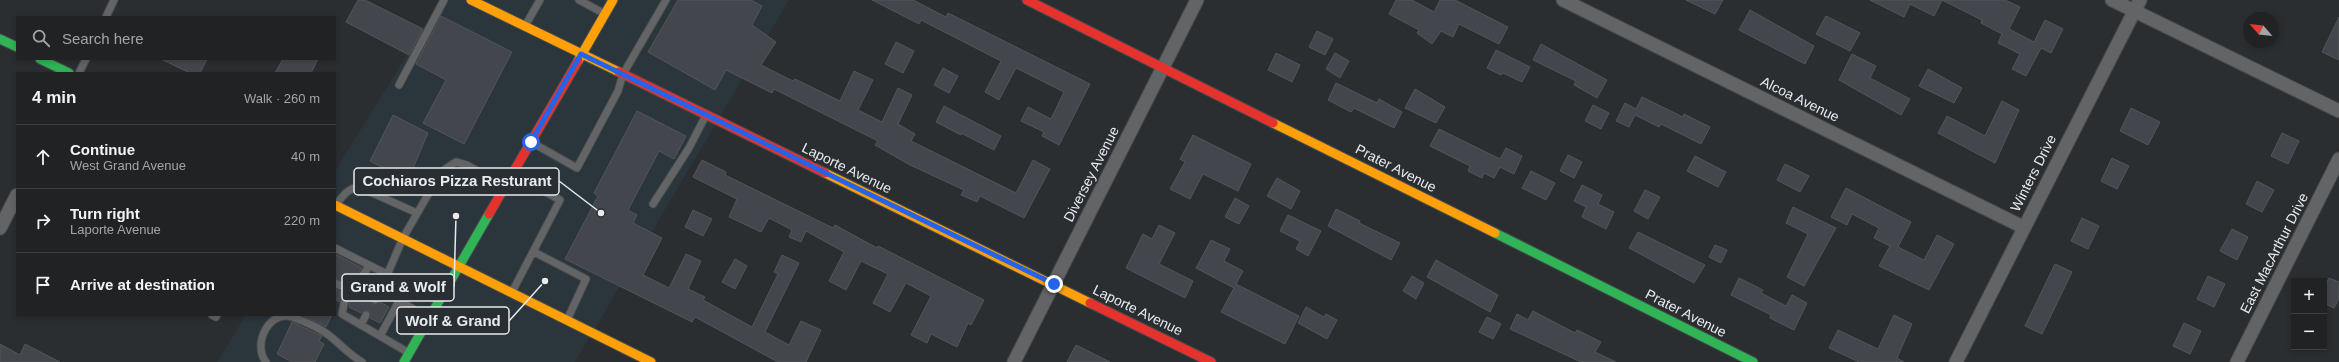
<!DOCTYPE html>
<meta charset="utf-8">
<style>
body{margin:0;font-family:Helvetica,sans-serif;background:#282a2c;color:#f1f3f6}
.controls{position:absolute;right:12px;bottom:12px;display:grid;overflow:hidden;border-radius:0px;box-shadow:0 2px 6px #0003}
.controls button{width:36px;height:36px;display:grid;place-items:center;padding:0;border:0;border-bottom:1px solid #3d3f41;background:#202224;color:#f1f3f6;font:20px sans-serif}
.compass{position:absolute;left:2243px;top:12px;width:36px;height:36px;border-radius:50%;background:#202224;box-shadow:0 2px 6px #0003;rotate:298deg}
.stop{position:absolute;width:12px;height:12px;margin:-9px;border:3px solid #2563eb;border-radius:50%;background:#fff}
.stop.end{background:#2563eb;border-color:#fff;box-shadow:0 1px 4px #0008}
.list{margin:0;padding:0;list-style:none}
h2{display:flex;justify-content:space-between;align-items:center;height:52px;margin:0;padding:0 16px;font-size:17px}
h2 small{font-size:13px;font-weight:400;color:#a2a4a6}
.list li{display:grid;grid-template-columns:26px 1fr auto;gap:12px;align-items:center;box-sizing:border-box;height:64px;padding:0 16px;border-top:1px solid #3d3f41}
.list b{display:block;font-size:15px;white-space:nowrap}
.list p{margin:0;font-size:13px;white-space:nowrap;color:#a2a4a6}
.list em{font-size:13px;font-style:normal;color:#a2a4a6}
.icon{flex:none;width:22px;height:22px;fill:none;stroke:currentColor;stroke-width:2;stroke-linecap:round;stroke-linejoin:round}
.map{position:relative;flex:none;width:2339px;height:362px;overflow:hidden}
.search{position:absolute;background:#202224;box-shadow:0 2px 6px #0003;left:16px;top:16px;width:320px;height:44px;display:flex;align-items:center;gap:10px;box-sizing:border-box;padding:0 14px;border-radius:0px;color:#a2a4a6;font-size:15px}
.panel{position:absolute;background:#202224;box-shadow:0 2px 6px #0003;left:16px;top:72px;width:320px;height:244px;border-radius:0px}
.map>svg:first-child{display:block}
</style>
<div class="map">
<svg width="2339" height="362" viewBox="0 0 2339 362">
<rect width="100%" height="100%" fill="#2b2e30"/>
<path fill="#2b353c" d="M441 0H471L581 54 613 0H789L575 362H217L246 315H335V171Z
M482 0H607L579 49Z"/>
<path fill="#43464d" stroke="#535557" d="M358 0H365L423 29 409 55 346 22Z
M678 0H751L762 6 752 25 776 42 761 65 793 81 795 79 840 101 854 71 873 80 858 110 882 122 898 88 912 95 898 124 915 134 911 141 1016 193 1033 160 1050 169 1024 218 980 196 977 202 961 195 964 190 910 165 875 145 878 141 774 89 772 93 726 70 715 90 648 52Z
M872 0H913L946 17 948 13 1090 84 1059 145 1042 136 1044 132 1021 121 1028 107 1051 119 1064 92 1016 68 999 100 985 92 1001 61 921 20 919 24Z
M1396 0H1412L1434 12 1440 0H1455L1508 27 1499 44 1459 24 1453 37 1441 31 1432 44 1417 33 1419 30 1389 14Z
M1686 0H1723L1715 14Z
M1870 0H1942L1934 16 1910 4 1904 17Z
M1942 0H2005L2020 7 2009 29 2034 42 2045 20 2063 29 2051 53 2041 48 2026 76 2012 69 2020 54 1998 43 2002 34 1981 23 1982 20Z
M1750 10 1814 46 1805 64 1739 30Z
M441 16 512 52 464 144 423 123 446 80 416 64Z
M1826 16 1860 33 1850 51 1816 34Z
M2339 17V60L2322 52Z
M1317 31 1333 39 1325 55 1309 47Z
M896 42 914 51 903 73 885 64Z
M1541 44 1607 80 1597 98 1574 85 1576 81 1533 60Z
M1496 50 1530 67 1522 82 1503 73 1501 75 1487 68Z
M1276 53 1300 65 1292 82 1268 70Z
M1335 53 1349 61 1340 78 1326 69Z
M1852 54 1876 66 1870 78 1910 99 1901 115 1839 80Z
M161 59H207L200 73H190Z
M283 59H318L311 73H275Z
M943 68 958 76 949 93 934 85Z
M1928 69 1962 88 1954 103 1919 86Z
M1336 83 1377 103 1379 99 1402 112 1394 128 1354 108 1351 112 1328 100Z
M1415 89 1445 107 1436 123 1405 108Z
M1642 97 1683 117 1684 114 1710 127 1701 144 1661 124 1659 127 1635 115 1629 127 1616 121 1625 103 1636 109Z
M2002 101 2019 110 1995 163 1938 133 1947 116 1985 136Z
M1593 105 1609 113 1601 129 1585 121Z
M944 106 1001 136 994 150 961 133V135L936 122Z
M2131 108 2160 122 2148 145 2120 131Z
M637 111 686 136 674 159 659 151 628 210 637 215 633 223 662 238 643 275 669 288 686 254 701 261 688 289 705 297 703 300 752 327 778 274 774 272 782 255 799 263 765 332 789 345 801 321 821 330 806 362H778L695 317 692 322 565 259 598 196 594 193Z
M393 115 428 133 408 180 370 161Z
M1439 129 1500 159 1506 148 1522 156 1514 174 1500 167 1494 178 1484 173 1482 178 1468 171 1470 166 1430 146Z
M2282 133 2299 141 2288 164 2271 156Z
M1193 135 1251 164 1238 191 1203 174 1190 199 1170 189 1185 162 1180 159Z
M1568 155 1582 162 1574 178 1560 171Z
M1695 156 1726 172 1718 187 1687 171Z
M2112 158 2129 166 2117 189 2101 181Z
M702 160 726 172 725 175 833 228 835 225 877 248 878 246 984 300 971 325 968 323 957 347 931 334 927 343 911 335 931 296 906 283 890 312 873 303 888 274 861 261 846 290 829 281 844 252 806 231 801 242 789 237 792 230 769 218 761 232 729 217 737 199 693 177Z
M1785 164 1809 176 1800 192 1777 180Z
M1531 171 1555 183 1546 200 1522 188Z
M1277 178 1300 191 1291 209 1267 196Z
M2257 181 2274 190 2262 212 2246 204Z
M1582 185 1602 195 1598 204 1614 212 1606 229 1582 217 1586 207 1574 201Z
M1846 188 1911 222 1898 247 1924 260 1937 235 1954 244 1929 290 1879 266 1890 246 1874 238 1879 228 1852 214 1847 225 1831 217Z
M1645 190 1660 197 1648 219 1634 211Z
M1235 198 1249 206 1239 224 1225 217Z
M1793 207 1836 228 1804 286 1787 277 1808 234 1786 223Z
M1336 209 1360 221 1359 223 1400 243 1391 260 1328 226Z
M693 210 712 219 703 236 685 227Z
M1288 215 1321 231 1308 256 1296 249 1300 241 1280 231Z
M2082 218 2099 226 2088 249 2071 241Z
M1159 225 1175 233 1159 264 1193 281 1185 298 1126 268 1143 234 1152 239Z
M2232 229 2248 237 2237 260 2220 251Z
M1638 232 1705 265 1694 283 1629 248Z
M1211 240 1230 249 1224 261 1243 271 1236 284 1299 316 1285 344 1221 312 1234 288 1196 268Z
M1715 245 1727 250 1721 263 1709 257Z
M335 254 362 268 358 275 363 280 358 291 371 297 373 305 380 302 389 307 380 323 370 318 369 311H364L361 313 349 307 352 287 335 278Z
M735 259 747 266 735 289 722 282Z
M1436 260 1498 295 1490 312 1427 277Z
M2055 264 2072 272 2042 334 2025 326Z
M1412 276 1424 283 1416 299 1403 291Z
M2208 276 2225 284 2214 307 2197 299Z
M1739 278 1763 290 1761 293 1786 306 1792 295 1807 303 1794 330 1770 318 1771 315 1731 295Z
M2329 278 2339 282V299L2334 308 2324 303V288Z
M335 289 341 292 339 302 335 299Z
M1306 307 1324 317 1326 314 1337 320 1327 339 1298 323Z
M1533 311 1575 333 1577 330 1601 342 1595 352 1616 362H1581L1510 329 1517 314 1528 320Z
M301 315H332L326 327Z
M1894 315 1912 324 1897 358 1904 362H1859L1829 348 1838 330 1878 349Z
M1487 317 1501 324 1493 339 1479 332Z
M292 322 322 336 319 341 324 344 315 362H292L277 354Z
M2184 323 2201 331 2190 354 2173 346Z
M0 344 20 355 25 344 60 362H0Z
M1076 345 1110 362H1067Z"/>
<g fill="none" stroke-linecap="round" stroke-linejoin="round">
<defs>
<path id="lane" d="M579 0 605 14
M106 17 114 0
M525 26 540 0
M79 73 86 59
M399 85 444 0
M531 142 577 168 618 91 623 74 666 0
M653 204 689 148 706 115
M336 205C342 197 348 188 359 187L417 213
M335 248 387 274
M534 252 586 279 567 320
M363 275 369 266
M335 283 347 289 342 314 380 336
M512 292 560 200 513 174
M375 300 381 289
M399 301 380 336 409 353
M212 315 216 317 217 315
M428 318 381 289 403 238 441 172 456 162 467 165 505 187
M361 325 366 315
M266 362C252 344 269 310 292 317 304 321 322 329 331 337 341 345 350 355 362 362"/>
<path id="street" d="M1563 0 2023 227
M2112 0 2339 111
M0 228 17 195
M1014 362 1197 0
M1956 362 2140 0
M2237 362 2339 159"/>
<path id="fast" d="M0 39 17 47
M40 59 69 73
M1495 233 1753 362
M404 362 489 214"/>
<path id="slow" d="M471 0 619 72
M578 61 613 0
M1273 123 1495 233
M825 173 1090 303
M335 205 651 362"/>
<path id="jam" d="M1027 0 1273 123
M619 72 825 173
M489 214 578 61
M1090 303 1211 362"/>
</defs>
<use href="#lane" stroke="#46494b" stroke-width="9"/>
<use href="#street" stroke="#46494b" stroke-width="15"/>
<use href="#fast" stroke="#46494b" stroke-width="11"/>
<use href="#slow" stroke="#46494b" stroke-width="11"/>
<use href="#jam" stroke="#46494b" stroke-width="11"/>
<use href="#lane" stroke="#626466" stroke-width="7"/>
<use href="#street" stroke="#626466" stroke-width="13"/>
<use href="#fast" stroke="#30b455" stroke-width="9"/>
<use href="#slow" stroke="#ff9f0a" stroke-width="9"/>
<use href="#jam" stroke="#e5322d" stroke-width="9"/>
</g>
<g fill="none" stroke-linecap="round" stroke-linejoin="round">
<path stroke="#2563eb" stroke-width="5" d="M531 142 581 54 1054 284"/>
</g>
<g text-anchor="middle" stroke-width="3.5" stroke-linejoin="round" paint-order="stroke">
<g font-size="14" fill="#e8ebee" stroke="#292e32">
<text transform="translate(1800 99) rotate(26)" y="5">Alcoa Avenue</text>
<text transform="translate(847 168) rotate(26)" y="5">Laporte Avenue</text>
<text transform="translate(1396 168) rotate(27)" y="5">Prater Avenue</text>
<text transform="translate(2033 173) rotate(-63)" y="5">Winters Drive</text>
<text transform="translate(1091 174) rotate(-63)" y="5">Diversey Avenue</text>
<text transform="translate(2274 253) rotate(-63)" y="5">East MacArthur Drive</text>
<text transform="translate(1138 310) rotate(26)" y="5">Laporte Avenue</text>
<text transform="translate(1686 313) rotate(27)" y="5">Prater Avenue</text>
</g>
</g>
<path fill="none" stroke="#e8ebee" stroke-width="1.5" d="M601 213L559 181M456 216L454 287M545 281L509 321"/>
<g fill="#e8ebee" stroke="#292e32" stroke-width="1.5">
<circle cx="601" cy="213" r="4"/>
<circle cx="456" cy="216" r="4"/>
<circle cx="545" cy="281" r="4"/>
</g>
<g fill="#292e32" stroke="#e8ebee" stroke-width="1.5">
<rect x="354" y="168" width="205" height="27" rx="4"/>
<rect x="342" y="274" width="112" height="27" rx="4"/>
<rect x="397" y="307" width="112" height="27" rx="4"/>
</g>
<g font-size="15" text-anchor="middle" font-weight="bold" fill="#e8ebee">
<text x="457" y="186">Cochiaros Pizza Resturant</text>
<text x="398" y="292">Grand &amp; Wolf</text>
<text x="453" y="326">Wolf &amp; Grand</text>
</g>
</svg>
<div class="controls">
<button>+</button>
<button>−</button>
</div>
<svg class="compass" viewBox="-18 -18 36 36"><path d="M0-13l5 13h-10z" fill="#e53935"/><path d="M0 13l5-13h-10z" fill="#a2a4a6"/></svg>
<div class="stop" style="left:531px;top:142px"></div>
<div class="stop end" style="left:1054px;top:284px"></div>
<div class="search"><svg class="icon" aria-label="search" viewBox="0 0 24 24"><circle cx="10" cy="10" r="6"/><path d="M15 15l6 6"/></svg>Search here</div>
<section class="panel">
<h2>4 min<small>Walk · 260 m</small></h2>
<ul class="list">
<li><svg class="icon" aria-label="ahead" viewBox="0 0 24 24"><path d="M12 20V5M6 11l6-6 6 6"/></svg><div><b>Continue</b><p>West Grand Avenue</p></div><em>40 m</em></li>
<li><svg class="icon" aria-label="right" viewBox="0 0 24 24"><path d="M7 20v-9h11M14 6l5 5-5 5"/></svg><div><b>Turn right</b><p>Laporte Avenue</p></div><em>220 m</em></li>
<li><svg class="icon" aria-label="arrive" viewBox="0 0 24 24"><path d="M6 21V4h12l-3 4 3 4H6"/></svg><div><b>Arrive at destination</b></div></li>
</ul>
</section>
</div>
